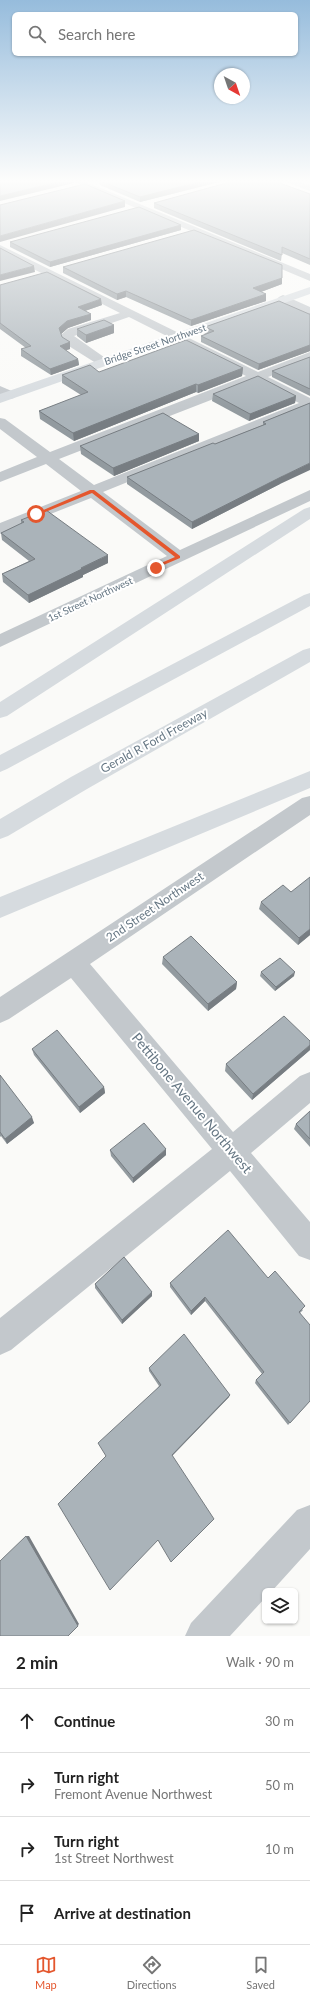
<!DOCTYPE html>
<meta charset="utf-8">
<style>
body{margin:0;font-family:Lato,sans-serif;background:#f6f6f6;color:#222}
.controls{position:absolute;right:12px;bottom:12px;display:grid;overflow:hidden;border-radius:6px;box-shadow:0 1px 3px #0004}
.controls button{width:36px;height:36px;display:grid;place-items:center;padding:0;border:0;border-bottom:1px solid #e0e0e0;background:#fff;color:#222;font:20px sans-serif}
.compass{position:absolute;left:214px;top:68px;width:36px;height:36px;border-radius:50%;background:#fff;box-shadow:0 1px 3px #0004;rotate:140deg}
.stop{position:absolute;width:12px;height:12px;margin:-9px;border:3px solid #e4572e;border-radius:50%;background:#fff}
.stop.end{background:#e4572e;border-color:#fff;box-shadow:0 1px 4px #0008}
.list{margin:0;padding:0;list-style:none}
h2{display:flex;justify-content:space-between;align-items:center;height:52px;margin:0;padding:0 16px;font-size:17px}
h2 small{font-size:13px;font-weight:400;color:#767676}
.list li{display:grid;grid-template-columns:26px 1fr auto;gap:12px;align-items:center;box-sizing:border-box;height:64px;padding:0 16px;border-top:1px solid #e0e0e0}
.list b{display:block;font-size:15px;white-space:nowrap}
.list p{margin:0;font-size:13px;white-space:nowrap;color:#767676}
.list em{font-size:13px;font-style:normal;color:#767676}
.icon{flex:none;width:22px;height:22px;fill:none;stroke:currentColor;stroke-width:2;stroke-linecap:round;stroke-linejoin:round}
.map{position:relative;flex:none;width:310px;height:1636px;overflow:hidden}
.search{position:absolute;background:#fff;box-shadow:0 1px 3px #0004;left:12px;right:12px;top:12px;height:44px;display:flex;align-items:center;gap:10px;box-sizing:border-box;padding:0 14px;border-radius:6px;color:#767676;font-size:15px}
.sheet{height:308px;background:#fff}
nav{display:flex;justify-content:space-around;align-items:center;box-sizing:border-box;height:56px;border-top:1px solid #e0e0e0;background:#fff;font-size:11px;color:#767676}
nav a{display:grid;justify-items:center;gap:2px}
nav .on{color:#e4572e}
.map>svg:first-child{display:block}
</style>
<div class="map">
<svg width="310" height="1636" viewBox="0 0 310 1636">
<rect width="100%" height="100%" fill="#fafaf8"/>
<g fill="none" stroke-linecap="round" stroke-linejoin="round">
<path fill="#c3c8cc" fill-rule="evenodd" d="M74 182H86L310 274V281Z
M286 182H299L310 185V191Z
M0 245 258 372 310 352V361L268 377 310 398V408L103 492 180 550 310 490V501L0 647V634L167 556 91 498 0 534V523L81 491 46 464 0 482V472L37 457 0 429V418L5 419 50 452 246 376 129 317 74 336 111 362 109 365H99L64 343 61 335 68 329 120 313 0 252ZM257 382 299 403 94 485 59 459Z
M283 295 310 307V316L279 301 277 299 279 297Z
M0 386 14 392 16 395 14 398 9 399 0 396Z
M310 796V815L90 964 233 1132 300 1076 310 1072V1103L251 1153 310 1222V1260L299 1256 230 1171 11 1350 0 1355V1318L212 1149 71 978 9 1019 0 1023V997L302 798Z
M310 1505V1549L272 1591H265V1598L230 1636H185L191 1623 297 1510Z"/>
<path fill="#d6dbdf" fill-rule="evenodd" d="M310 287V294L0 403V394Z"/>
<path fill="#d6dbdf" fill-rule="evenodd" d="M310 507V519L7 716 0 718V702L304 509Z
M310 593V606L7 769 0 772V755L304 595Z
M310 648V662L87 789 8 836 0 839V819L71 777 303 650Z
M310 771V788L0 918V897Z"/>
</g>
<path fill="#929a9f" d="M99 182H219L140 202 100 185Z
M310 194V265L282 253 281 261 154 208V203Z
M181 225V230L50 267 10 247V242Z
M63 267 282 278V284L261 292 266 294V301L191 326 126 297 117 300 63 273Z
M0 285 102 305 85 311 91 320 68 328 61 334 62 337 70 342V349L66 350 78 359 79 365 51 375 21 356V349L26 348 0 329Z
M309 314H310V351L258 370 201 342V336L206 334 204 333 205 327Z
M114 325V333L86 343 77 336V329Z
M310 357V396L272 377V371Z
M243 368 242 376 198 393 196 392 74 441 40 419 39 411 81 395 62 383V375L99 372Z
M213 394 296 396 295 403 249 421 212 401Z
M310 403 280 484 192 529 127 484V477L215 444 263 425V422Z
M199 434V441L114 476 81 454 80 446Z
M21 520 108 563 83 575V577L29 603 3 582 2 574 29 561 2 540 1 533 21 524Z
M291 892 310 935 298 945 259 909 261 902Z
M163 957 237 982 236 989 208 1011 162 964Z
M261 972 294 976 275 991 260 976Z
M32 1049 104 1087 105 1093 80 1113 34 1055Z
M310 1050 252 1100 225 1071 226 1064Z
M0 1075 34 1123 7 1144 1 1136 0 1137Z
M310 1111V1147L294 1129 296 1124Z
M110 1150 166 1155 133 1183 111 1156Z
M268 1278 303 1310 300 1313 310 1401 288 1425 255 1383 256 1380 262 1374 205 1301 191 1315 170 1287V1283Z
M95 1284 152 1296 122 1324 95 1288Z
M149 1368 229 1397 172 1456 157 1540 106 1456 159 1386 149 1371Z"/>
<path fill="#777d82" d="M58 182H74V183L0 201V196Z
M199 182H219L140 202V197Z
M125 201V207L0 242V236Z
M181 225V230L50 267V262Z
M34 266 35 272 0 281V275Z
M282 278V284L253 295V288Z
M126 291V297L117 300V294Z
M266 294V301L191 326V320Z
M101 299 102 305 79 313 78 307Z
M91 314V320L68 328 60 335 59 328 67 321Z
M114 325V333L86 343V335Z
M70 342V349L60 352V346Z
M310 345V351L258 370 259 364Z
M78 359 79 365 51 375 50 369Z
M243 368 242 376 198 393V385Z
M196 384V392L74 441 73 433Z
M296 396 295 403 249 421 250 414Z
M199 434V441L114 476 113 468Z
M310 463V470L280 484 192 529V522L281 477Z
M108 555V563L83 575V577L29 603 28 595Z
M310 929V935L298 945 299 938Z
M295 972 294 976 275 991 276 987Z
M237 982 236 989 208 1011V1004Z
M310 1045V1050L252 1100 253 1094Z
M104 1087 105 1093 80 1113 79 1107Z
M32 1117 34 1123 7 1144 5 1139Z
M166 1149V1155L133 1183V1178Z
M152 1292V1296L122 1324V1320Z
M205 1297V1301L191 1315V1311Z
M230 1395 229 1397 171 1457 172 1455Z
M26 1536H29L79 1624 68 1636Z"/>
<path fill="#aab3b9" stroke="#777d82" d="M0 182H58L0 196Z
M103 182H199L140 197Z
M230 182H277L310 194V259L282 247V255L154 203Z
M85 184 125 201 0 236V205Z
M139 207 181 225 50 262 10 242Z
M194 230 282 265V278L253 288 266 294 191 320 126 291 117 294 63 267Z
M0 248 34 266 0 275Z
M47 272 101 299 78 307 91 314 67 321 59 328 62 337 70 342 60 346 78 359 50 369 21 349 31 346 0 323V285Z
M279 301 309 314H310V345L259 364 201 336 214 331 205 327Z
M104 320 114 325 86 335 77 329Z
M186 340 243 368 198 385 196 384 73 433 39 411 88 392 62 375 90 365 99 372Z
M310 357V389L272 371Z
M258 376 296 396 250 414 213 394Z
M310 403V463L281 477 192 522 127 477 213 443 215 444 266 424 263 422Z
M163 413 199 434 113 468 80 446Z
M46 510 108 555 81 568 82 569 28 595 2 574 35 559 1 533 24 522 21 520Z
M310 877V929L299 938 261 902 283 885 291 892Z
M191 936 237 982 208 1004 163 957Z
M280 958 295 972 276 987 261 972Z
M284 1016 310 1041V1045L253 1094 226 1064Z
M57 1030 104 1087 79 1107 32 1049Z
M0 1075 32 1117 5 1139 0 1132Z
M310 1111V1139L296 1124Z
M144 1123 166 1149 133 1178 110 1150Z
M228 1230 268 1278 275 1271 305 1306 299 1312 310 1325V1401L290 1423 256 1380 264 1372 205 1297 191 1311 170 1283Z
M124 1257 152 1292 122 1320 95 1284Z
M184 1334 230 1395 172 1455 214 1519 171 1562 158 1540 110 1590 58 1504 106 1456 98 1443 161 1385 149 1368Z
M26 1536 78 1626 68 1636H0V1561Z"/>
<linearGradient id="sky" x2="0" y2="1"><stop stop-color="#96bcdc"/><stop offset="0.44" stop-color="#fdfdfc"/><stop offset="1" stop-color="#fdfdfc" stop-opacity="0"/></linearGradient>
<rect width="310" height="411" fill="url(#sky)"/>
<path fill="#e4572e" d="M90 490H94L180 556V558L154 569V566L175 557 92 493 38 515 34 514Z"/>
<g text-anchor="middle" stroke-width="4" stroke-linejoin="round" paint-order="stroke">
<g font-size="10" fill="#657683" stroke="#fff">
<text transform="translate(155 344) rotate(-19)" y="4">Bridge Street Northwest</text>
<text transform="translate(90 599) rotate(-25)" y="4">1st Street Northwest</text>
</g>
<g font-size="12" fill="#657683" stroke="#fff">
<text transform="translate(154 741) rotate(-29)" y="4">Gerald R Ford Freeway</text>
<text transform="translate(155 907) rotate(-34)" y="4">2nd Street Northwest</text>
</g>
<g font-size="14" fill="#657683" stroke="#fff">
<text transform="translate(192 1103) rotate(50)" y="5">Pettibone Avenue Northwest</text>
</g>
</g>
</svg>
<div class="controls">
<button><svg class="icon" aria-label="layers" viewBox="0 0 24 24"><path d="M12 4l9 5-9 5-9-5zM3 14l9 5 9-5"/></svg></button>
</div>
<svg class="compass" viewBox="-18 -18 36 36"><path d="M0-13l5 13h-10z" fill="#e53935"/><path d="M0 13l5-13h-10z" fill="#767676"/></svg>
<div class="stop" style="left:36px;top:514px"></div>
<div class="stop end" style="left:156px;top:568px"></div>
<div class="search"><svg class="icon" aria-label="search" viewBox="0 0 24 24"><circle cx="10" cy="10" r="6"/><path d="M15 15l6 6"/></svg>Search here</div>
</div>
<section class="sheet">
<h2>2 min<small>Walk · 90 m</small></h2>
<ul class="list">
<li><svg class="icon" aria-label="ahead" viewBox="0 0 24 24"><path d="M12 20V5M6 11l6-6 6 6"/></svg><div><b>Continue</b></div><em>30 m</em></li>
<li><svg class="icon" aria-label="right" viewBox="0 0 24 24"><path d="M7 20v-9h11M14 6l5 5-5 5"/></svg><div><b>Turn right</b><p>Fremont Avenue Northwest</p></div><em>50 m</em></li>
<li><svg class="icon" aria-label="right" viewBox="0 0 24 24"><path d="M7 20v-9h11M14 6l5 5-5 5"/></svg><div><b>Turn right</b><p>1st Street Northwest</p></div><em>10 m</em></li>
<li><svg class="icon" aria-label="arrive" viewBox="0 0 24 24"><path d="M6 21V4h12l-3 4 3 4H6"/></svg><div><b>Arrive at destination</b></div></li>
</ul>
</section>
<nav>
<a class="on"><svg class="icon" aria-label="map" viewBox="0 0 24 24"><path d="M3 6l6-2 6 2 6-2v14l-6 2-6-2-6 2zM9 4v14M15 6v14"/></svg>Map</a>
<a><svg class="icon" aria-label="directions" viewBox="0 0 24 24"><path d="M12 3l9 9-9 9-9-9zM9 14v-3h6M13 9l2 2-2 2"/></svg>Directions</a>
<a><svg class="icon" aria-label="saved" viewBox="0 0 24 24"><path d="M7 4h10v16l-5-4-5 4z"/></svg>Saved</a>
</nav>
